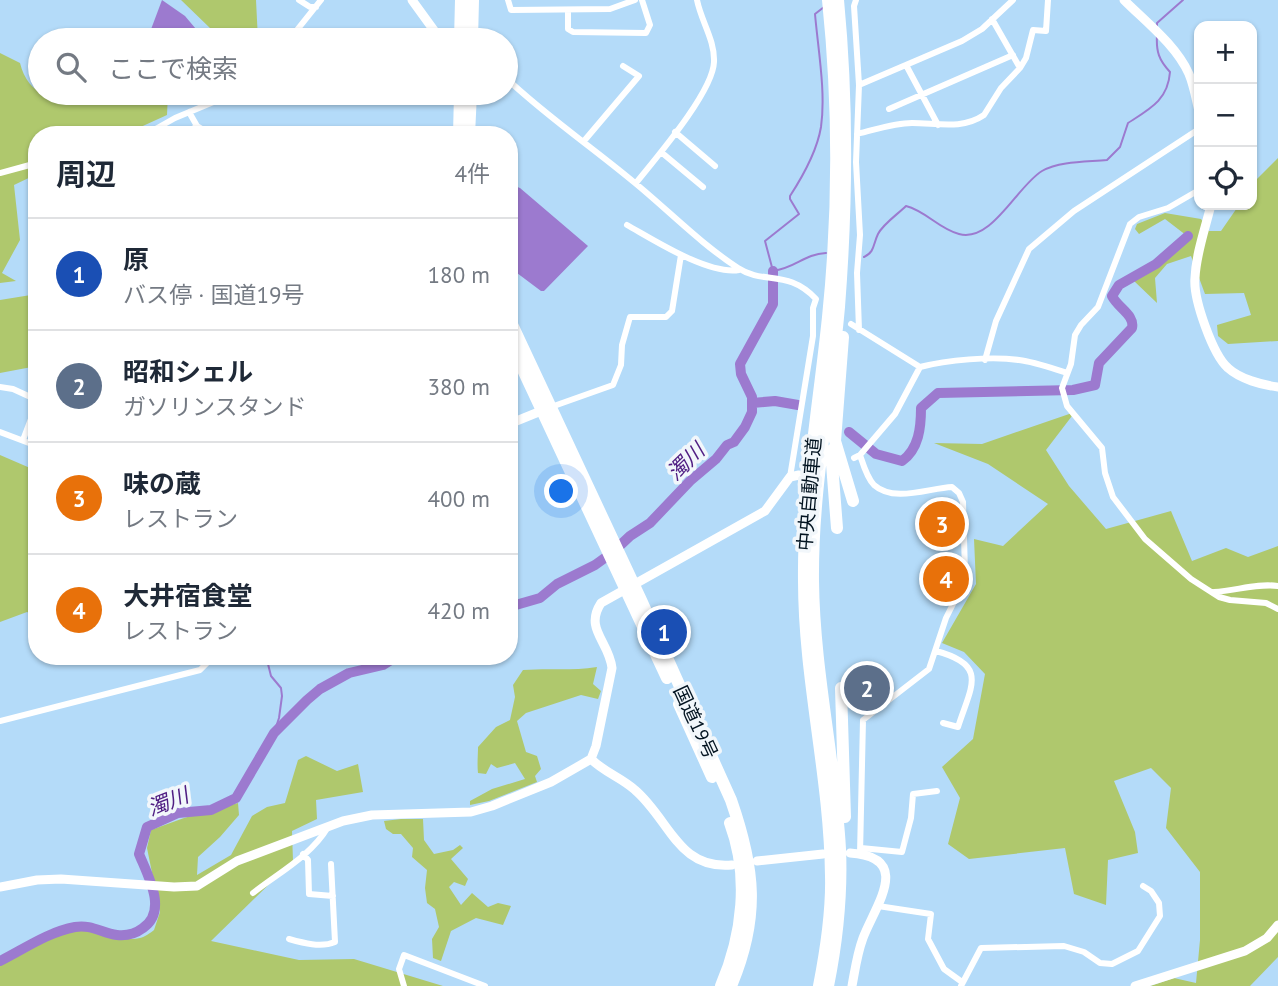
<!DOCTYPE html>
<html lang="ja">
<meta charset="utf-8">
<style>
body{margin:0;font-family:"PT Sans","Noto Sans JP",sans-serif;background:#f2f2f3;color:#1f2937}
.controls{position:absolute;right:21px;top:21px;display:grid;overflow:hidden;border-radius:14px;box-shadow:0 2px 5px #0004}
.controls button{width:63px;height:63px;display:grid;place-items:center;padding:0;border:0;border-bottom:2px solid #e0e1e3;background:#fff;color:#1f2937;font:35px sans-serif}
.you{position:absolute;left:562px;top:492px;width:24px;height:24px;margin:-18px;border:5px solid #fff;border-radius:50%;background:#1a73e8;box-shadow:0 0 0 10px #1a73e833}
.badge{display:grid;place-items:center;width:46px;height:46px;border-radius:50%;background:#1a73e8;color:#fff;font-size:23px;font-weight:700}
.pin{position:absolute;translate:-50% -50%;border:4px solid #fff;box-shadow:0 2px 7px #0006}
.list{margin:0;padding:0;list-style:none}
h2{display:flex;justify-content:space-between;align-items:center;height:91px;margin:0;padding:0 28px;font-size:30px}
h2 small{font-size:23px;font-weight:400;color:#747a83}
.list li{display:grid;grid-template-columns:46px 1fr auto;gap:21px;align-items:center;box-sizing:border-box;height:112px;padding:0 28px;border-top:2px solid #e0e1e3}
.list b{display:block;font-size:26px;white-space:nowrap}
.list p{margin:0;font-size:23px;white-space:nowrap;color:#747a83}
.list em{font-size:23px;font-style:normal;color:#747a83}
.icon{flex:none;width:38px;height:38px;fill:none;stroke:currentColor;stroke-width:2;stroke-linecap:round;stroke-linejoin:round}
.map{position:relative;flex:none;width:1278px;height:986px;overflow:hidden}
.search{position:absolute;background:#fff;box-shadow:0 2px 5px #0004;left:28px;top:28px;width:490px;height:77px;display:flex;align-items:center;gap:18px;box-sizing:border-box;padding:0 24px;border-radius:38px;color:#747a83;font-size:26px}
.panel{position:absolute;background:#fff;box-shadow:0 2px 5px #0004;left:28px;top:126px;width:490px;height:539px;border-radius:28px}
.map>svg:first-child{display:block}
</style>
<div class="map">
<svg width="1278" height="986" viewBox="0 0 1278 986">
<rect width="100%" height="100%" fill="#b4dbf9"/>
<path fill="#9ad2fd" d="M880 665 892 686 873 698H856L847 708 844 690 849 684Z"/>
<path fill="#afc86d" d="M181 0H256L258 40H205L210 28Z
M0 53 20 63C24 79 32 90 47 95L51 93H168L167 115 123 135H37V174L14 185 20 240 2 273 16 281 0 283Z
M1278 158V341L1228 344 1218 336 1217 325 1251 315 1244 293 1205 294 1191 256 1167 264 1155 278 1157 303 1134 281 1159 266 1191 239 1165 219 1139 234 1135 229 1137 224 1165 213 1201 219 1209 231H1221L1239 205H1252V184Z
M37 294V366L0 373V300Z
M1075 412 1046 450 1069 486 1106 529 1171 511 1192 561 1226 548 1248 557 1278 546V957L1250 986H1150L1174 978 1196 983 1200 940V872L1166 828 1171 788 1151 768 1114 781 1135 832 1138 853 1108 860 1106 905 1074 894 1065 848 969 859 948 844 960 798 942 767 973 739 985 674 964 652 942 643 976 584 974 539 1003 546 1048 504 988 464 934 443 982 444Z
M0 455 37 471V617L27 612 0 622Z
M597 667 593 684 601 691 598 699 581 695 526 713 517 721 526 752 537 756 541 769 535 776 537 782 489 801 470 805V801L492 789 525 779 515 763 497 768 491 764 486 774 478 773C477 765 478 755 478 747L496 727 510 720 515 697 513 685 523 670C549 668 572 671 597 667Z
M306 756 337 771 358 764 363 792 316 800 317 819 292 831 293 861 211 941 299 960 354 959 443 986H0V964C24 951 48 934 75 929 97 925 117 943 140 938 145 937 150 933 154 930L160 912 147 848 151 830 184 818 238 803 239 815 220 837 198 857 197 875 231 855 252 816 267 807 285 803 298 760Z
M401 819H423L424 840 434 854 453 850 460 845 463 848 451 859 468 879 465 886 454 882 449 887 461 905 472 893 488 907 498 903 511 906 503 925 476 918 451 931 441 961 433 958 432 939 439 927 435 909 427 903 425 888 427 870 412 857 413 848 401 834H393L386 829 384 821Z"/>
<path fill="#9c7acf" d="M162 0 185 16 201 35 197 40H147Z
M515 186 520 188 588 246 544 291H541L509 267V202L512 201Z"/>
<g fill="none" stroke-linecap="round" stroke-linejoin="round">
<path stroke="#9c7acf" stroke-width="2" d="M824 7 815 14C818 49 826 92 821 127 817 151 803 176 790 196V199L799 214 765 241 773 271C796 268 804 254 826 253
M1157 26V23L1183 0
M864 257C875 252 873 244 878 234 883 224 898 214 906 206 926 211 939 229 959 234 992 243 1017 186 1042 171 1060 161 1087 162 1107 160L1120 147 1128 123C1150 109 1168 100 1170 72 1159 60 1156 52 1157 35
M266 656 271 676 281 688 282 696 279 718 274 733"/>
<path stroke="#9c7acf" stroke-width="10" d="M752 403 775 401 798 405
M849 432 876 454 902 461C919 449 921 427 921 408L938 393 1073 390 1095 385 1099 363 1132 328C1135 315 1118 308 1112 296L1119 285 1156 264 1188 236
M509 607 540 598 557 584 595 565 613 552 630 536 650 523 690 481 716 459 727 445 734 442 745 427 752 412V397L741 374 740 364 773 304V271
M0 961C24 949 48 932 75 927 91 924 102 933 117 935 126 936 135 934 143 928 168 911 148 876 139 854L147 827 178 813 211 810 236 798 274 733 307 700 320 689 349 673 383 665 397 656"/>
<path stroke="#fff" stroke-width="6" d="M299 0 310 7H316
M508 0 511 10 610 9 635 0
M856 0 854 6 859 85 856 162 860 235 857 273 859 330
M568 10V29L573 32 646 33 650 25 642 0
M289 40 321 0
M906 65 938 125
M1020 68 1026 58 1033 30 1046 31 1048 0
M506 78C546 116 592 147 635 183 669 211 701 244 738 268 764 285 788 269 816 299L813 308V336L790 477
M859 85 962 41 982 29 1013 0
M889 109 1013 55
M189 112 197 126 212 135
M675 132 715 166
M857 134C875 130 893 123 912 123 937 123 962 130 984 115L1001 88 1020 68 992 19
M145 135 175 118 235 93
M185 135 197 126
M584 141 639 76 623 66
M661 152 703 187
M0 173 37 163
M636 183C656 158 713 92 714 62 715 40 701 21 697 0
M1199 190 1168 208 1139 217 1130 224 1098 307 1081 325 1075 335 1071 364 1062 388 1067 406 1102 448 1105 473 1113 497 1145 539 1191 579 1219 597 1230 600 1266 603 1278 609
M627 225C654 240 708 275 739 270
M851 324 920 367C947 360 991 356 1019 360 1035 362 1051 368 1067 373
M985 360 996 321 1029 249 1074 211 1199 129
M0 387 13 389 37 400
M551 407 613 385 621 365 622 345 630 317H666L672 311 681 255
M0 432 37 446
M23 440 37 403
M854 458 860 455 895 414 920 367
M1214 592C1236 591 1256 583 1278 586
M936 651C989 665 971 686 958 727L943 723
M0 721 200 670 214 656
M861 848 902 852 911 818 913 794 937 791
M303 854 308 860 309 894 333 896
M860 854 863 720 929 669 946 618 964 582 965 572 963 502 959 493 952 487C929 488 894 503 874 485 867 478 863 464 860 455
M253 893C278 873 311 856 328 827
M878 906 931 914 928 939 944 969 962 982
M289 939C303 943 321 948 335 942L331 864
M404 986 399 969 404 955 485 986
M961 986 981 948 1064 946 1084 952 1100 963 1112 964 1138 951 1160 916 1159 903 1151 891 1143 886"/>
<path stroke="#fff" stroke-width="9" d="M412 0 441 40
M1124 0C1146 22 1176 45 1189 74 1194 86 1196 99 1199 111
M1211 205C1205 229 1196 254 1195 278 1193 299 1213 355 1228 368 1240 379 1262 385 1278 387
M509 424 546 409
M591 759C604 772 622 778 635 790 670 820 678 870 732 865
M850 853C914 857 875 906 863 938 857 954 855 970 852 986
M757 861 823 854
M0 887 37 880 61 879 174 887 197 886 237 861 343 821 372 815 471 812 492 806 551 782 591 759 596 746 612 668C609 641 584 629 601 603L765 511 790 477 799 475
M1135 986 1245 951 1267 938 1278 925"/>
<path stroke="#fff" stroke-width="12" d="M460 40 461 0
M472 40 473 0
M459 135 460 93
M469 135 471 93
M509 318 641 600 731 800C755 869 760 917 731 986
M843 337 835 441 853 501
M509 340 667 678
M834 448 832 464 837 528
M841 688 845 817
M679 704 712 777
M721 986C743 935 750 876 730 823
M819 986C826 950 832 913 831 876 830 777 804 680 804 581 803 492 819 405 828 317 839 211 839 106 828 0
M828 986C837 941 842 895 840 849 835 759 814 671 813 581 812 489 831 398 839 307 847 204 848 103 838 0"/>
</g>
<g text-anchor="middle" stroke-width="7" stroke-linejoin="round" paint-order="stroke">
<g font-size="19" fill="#031421" stroke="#f2f7fb">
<text transform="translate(809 494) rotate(-85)" y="7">中央自動車道</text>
<text transform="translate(696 722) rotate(65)" y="7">国道19号</text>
</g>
<g font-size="21" font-style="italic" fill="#501e83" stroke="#f2f7fb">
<text transform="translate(686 462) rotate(-44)" y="7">濁川</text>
<text transform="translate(168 802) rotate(-21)" y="7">濁川</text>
</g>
</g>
</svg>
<div class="controls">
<button>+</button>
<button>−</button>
<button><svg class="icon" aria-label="locate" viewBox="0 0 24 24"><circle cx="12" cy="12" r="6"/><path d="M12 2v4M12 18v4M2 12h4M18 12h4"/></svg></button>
</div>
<div class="you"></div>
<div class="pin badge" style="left:664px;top:632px;background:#1a4fb4">1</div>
<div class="pin badge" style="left:867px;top:688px;background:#5c6f8a">2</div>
<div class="pin badge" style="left:942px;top:524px;background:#e8710a">3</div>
<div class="pin badge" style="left:946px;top:579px;background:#e8710a">4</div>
<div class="search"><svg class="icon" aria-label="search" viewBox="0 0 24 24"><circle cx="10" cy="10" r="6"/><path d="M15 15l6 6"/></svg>ここで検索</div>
<section class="panel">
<h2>周辺<small>4件</small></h2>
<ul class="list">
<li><span class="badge" style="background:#1a4fb4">1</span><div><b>原</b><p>バス停 · 国道19号</p></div><em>180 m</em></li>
<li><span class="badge" style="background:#5c6f8a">2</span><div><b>昭和シェル</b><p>ガソリンスタンド</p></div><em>380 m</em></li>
<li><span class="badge" style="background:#e8710a">3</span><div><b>味の蔵</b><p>レストラン</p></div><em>400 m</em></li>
<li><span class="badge" style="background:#e8710a">4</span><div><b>大井宿食堂</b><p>レストラン</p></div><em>420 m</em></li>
</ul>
</section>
</div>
